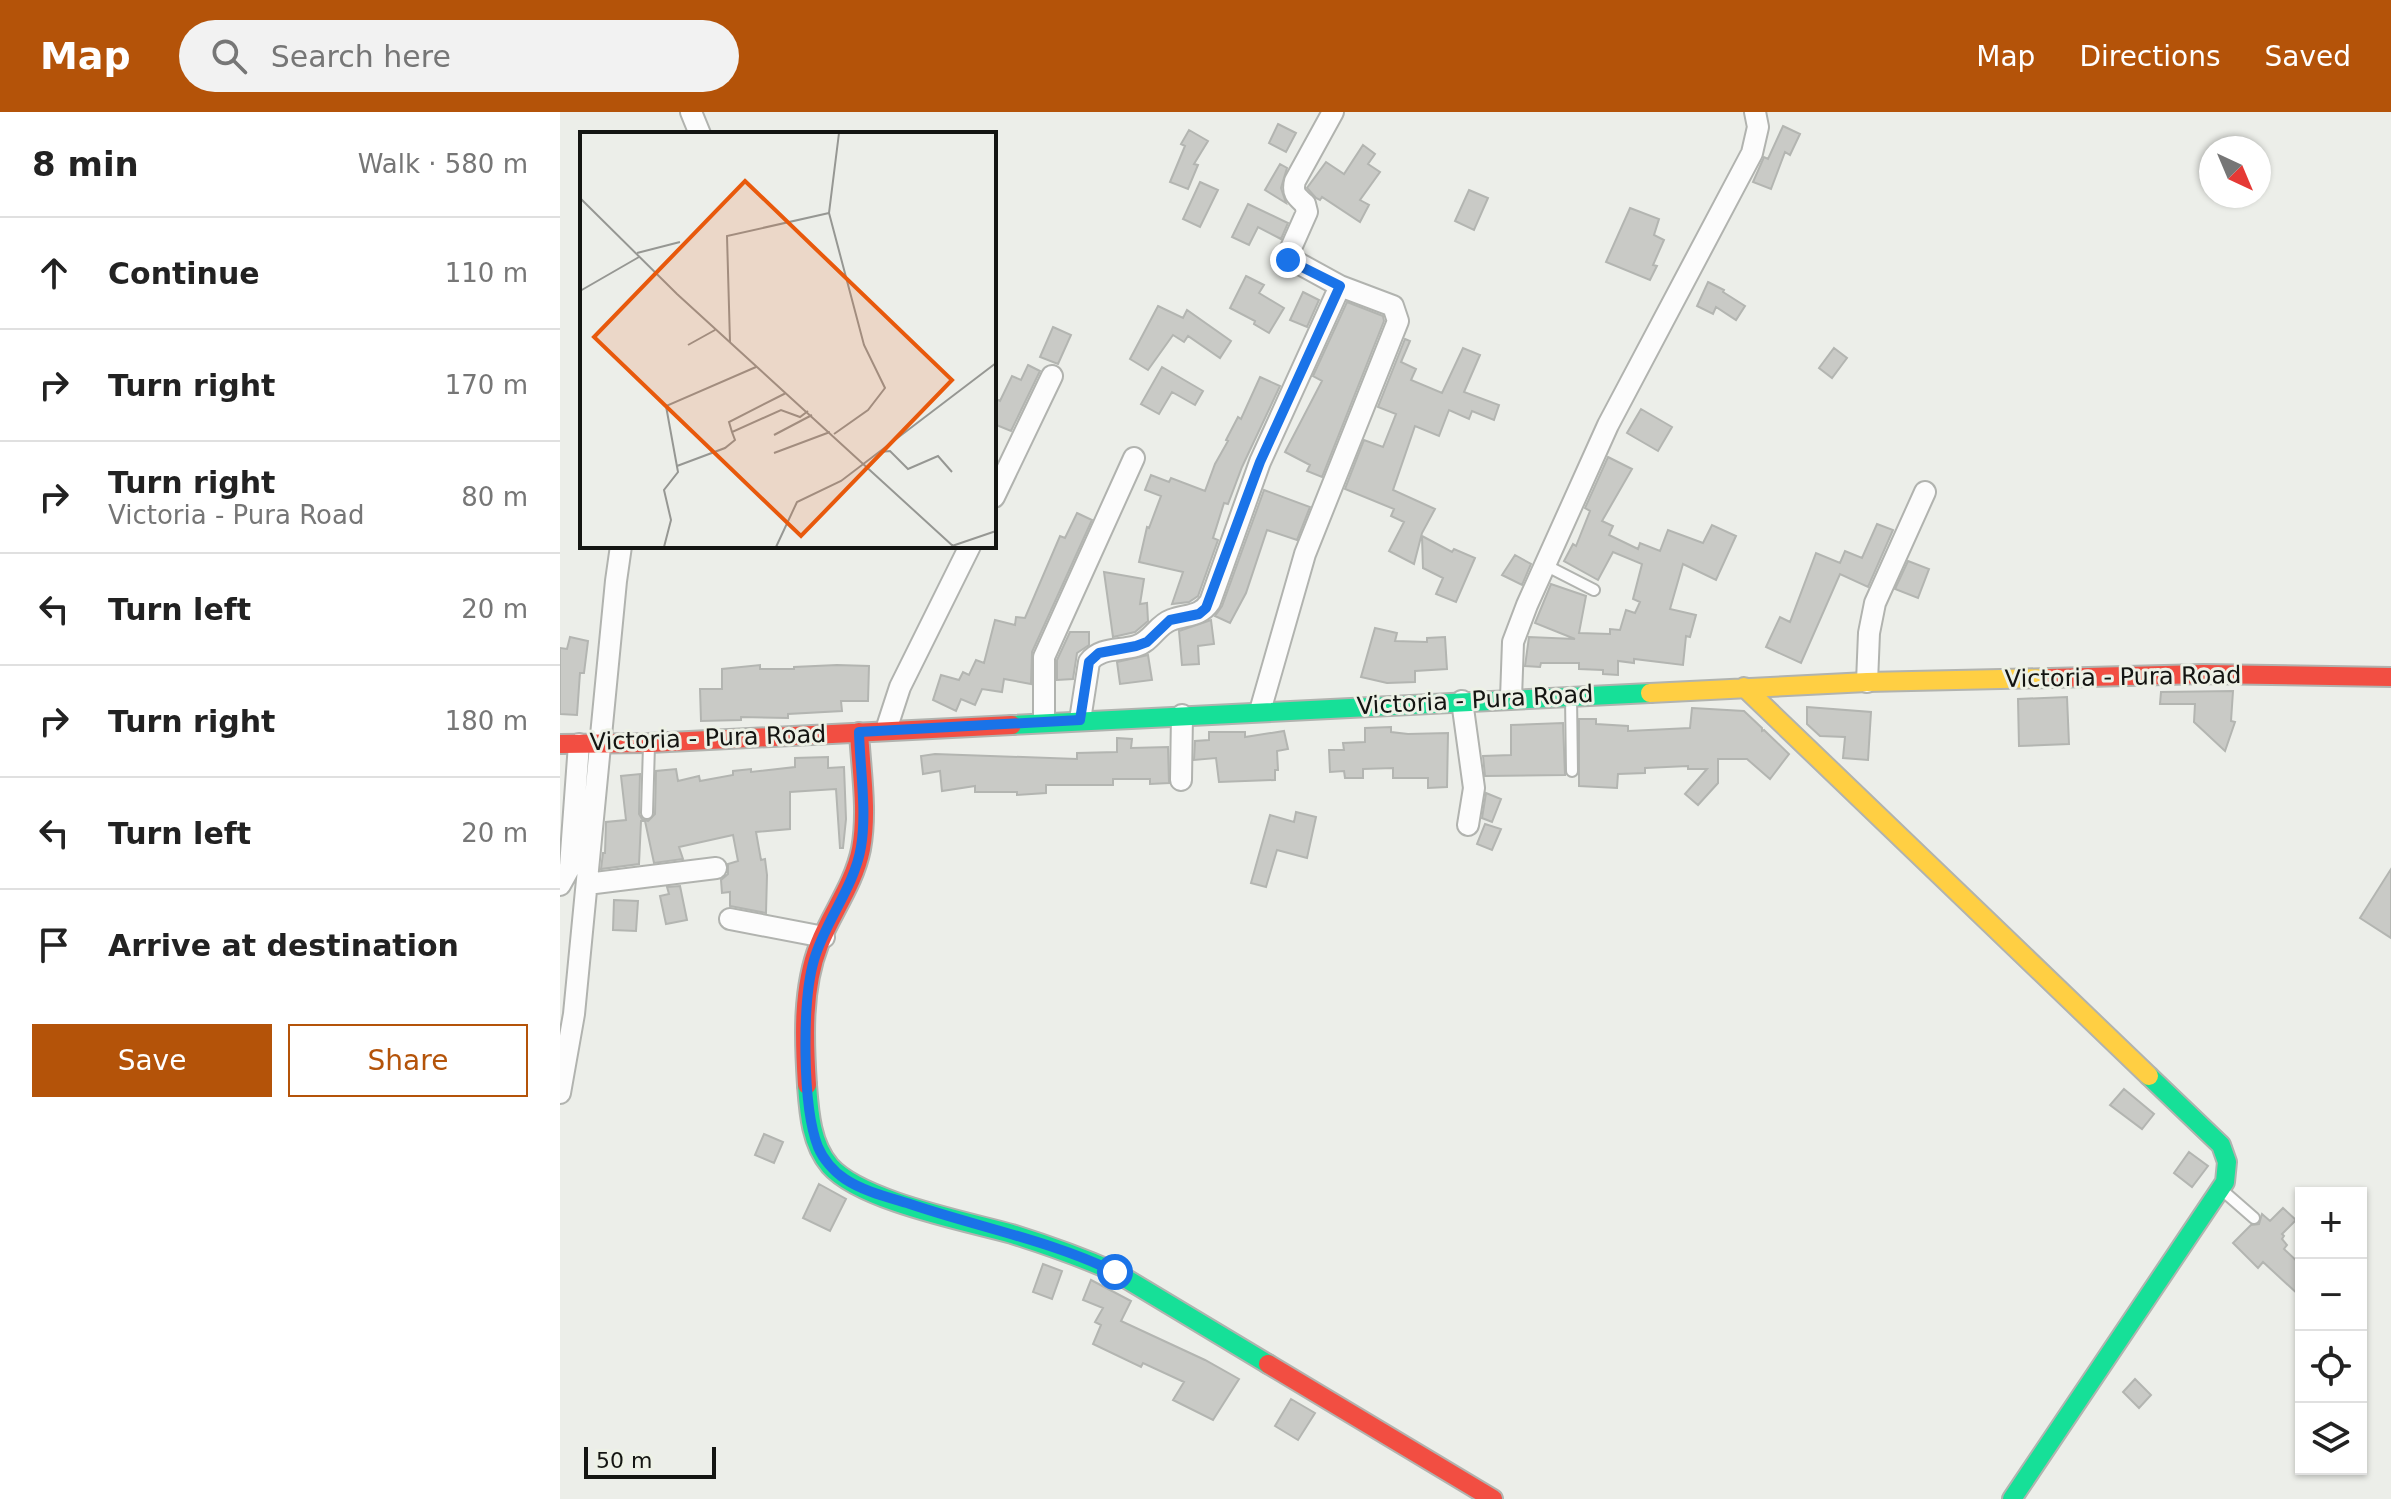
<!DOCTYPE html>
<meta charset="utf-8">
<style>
body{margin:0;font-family:"DejaVu Sans",sans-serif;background:#f2f2f2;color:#222}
.controls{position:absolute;right:24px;bottom:24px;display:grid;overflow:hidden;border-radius:0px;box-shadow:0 2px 6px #0004}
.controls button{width:72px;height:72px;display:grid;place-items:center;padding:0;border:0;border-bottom:2px solid #e0e0e0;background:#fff;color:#222;font:40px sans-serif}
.compass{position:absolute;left:1639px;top:24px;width:72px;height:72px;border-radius:50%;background:#fff;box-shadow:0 2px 6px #0004;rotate:136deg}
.scale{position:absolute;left:24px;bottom:20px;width:132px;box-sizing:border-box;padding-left:8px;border:4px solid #141512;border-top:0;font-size:22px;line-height:28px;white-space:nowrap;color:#141512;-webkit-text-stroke:6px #edf1e6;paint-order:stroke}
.stop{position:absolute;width:24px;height:24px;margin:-18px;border:6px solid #1a73e8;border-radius:50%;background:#fff}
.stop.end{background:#1a73e8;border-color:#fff;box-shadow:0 2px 8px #0008}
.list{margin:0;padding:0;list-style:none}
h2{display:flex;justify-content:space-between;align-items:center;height:104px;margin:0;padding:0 32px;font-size:34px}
h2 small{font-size:26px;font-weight:400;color:#767676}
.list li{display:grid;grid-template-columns:52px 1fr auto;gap:24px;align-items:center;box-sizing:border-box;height:112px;padding:0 32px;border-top:2px solid #e0e0e0}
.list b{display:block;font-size:30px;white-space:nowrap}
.list p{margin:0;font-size:26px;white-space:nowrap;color:#767676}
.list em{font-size:26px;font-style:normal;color:#767676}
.actions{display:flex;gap:16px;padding:24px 32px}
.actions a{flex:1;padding:18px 0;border:2px solid #b45309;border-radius:0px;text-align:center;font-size:28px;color:#b45309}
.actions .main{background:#b45309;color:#fff}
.icon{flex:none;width:44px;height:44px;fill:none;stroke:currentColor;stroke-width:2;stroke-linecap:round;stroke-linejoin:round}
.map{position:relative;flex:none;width:1831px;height:1387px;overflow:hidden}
header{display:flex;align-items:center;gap:48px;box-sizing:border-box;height:112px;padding:0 40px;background:#b45309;color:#fff}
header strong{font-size:38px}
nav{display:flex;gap:44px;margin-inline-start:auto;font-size:28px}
.search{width:560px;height:72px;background:#f2f2f2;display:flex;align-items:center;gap:20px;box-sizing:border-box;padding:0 28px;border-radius:44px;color:#767676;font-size:30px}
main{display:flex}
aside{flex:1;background:#fff}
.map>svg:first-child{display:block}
</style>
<header>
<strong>Map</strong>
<div class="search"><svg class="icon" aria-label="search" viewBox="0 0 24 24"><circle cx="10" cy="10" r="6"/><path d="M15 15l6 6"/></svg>Search here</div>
<nav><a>Map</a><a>Directions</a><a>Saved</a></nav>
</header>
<main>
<aside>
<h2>8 min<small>Walk · 580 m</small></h2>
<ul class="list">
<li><svg class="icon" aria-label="ahead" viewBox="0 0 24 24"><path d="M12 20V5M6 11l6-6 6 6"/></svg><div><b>Continue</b></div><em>110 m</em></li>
<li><svg class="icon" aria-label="right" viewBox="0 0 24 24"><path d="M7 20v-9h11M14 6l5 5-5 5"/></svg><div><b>Turn right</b></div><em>170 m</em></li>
<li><svg class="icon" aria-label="right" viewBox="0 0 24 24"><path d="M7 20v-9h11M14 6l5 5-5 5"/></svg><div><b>Turn right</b><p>Victoria - Pura Road</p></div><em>80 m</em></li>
<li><svg class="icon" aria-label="left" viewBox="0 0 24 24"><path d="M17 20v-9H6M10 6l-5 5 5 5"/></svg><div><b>Turn left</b></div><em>20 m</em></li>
<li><svg class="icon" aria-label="right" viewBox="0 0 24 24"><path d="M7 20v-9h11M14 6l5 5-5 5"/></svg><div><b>Turn right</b></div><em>180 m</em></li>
<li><svg class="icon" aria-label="left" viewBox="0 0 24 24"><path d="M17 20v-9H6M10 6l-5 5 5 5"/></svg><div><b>Turn left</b></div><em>20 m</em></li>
<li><svg class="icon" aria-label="arrive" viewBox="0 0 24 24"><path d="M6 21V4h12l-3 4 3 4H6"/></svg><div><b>Arrive at destination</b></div></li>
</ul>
<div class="actions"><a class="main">Save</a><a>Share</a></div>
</aside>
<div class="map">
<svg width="1831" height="1387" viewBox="0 0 1831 1387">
<rect width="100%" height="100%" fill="#eceee9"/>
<path fill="#c9cac6" stroke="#b3b5b1" stroke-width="2" d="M718 12 736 21 726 40 709 31Z
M1223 14 1240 22 1230 43 1225 40 1211 77 1193 70 1204 45 1208 47Z
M629 18 648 29 634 52 638 53 628 77 610 70 625 34 621 32Z
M803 33 815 42 808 52 820 60 800 88 809 93 800 110 762 85 760 88 756 86 747 76 766 50 784 62Z
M720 52 727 56 721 76 726 91 705 78Z
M640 70 658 78 640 115 623 107Z
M909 78 928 86 914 118 895 109Z
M688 92 728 111 721 127 698 115 689 133 672 125Z
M1070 96 1099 107 1094 123 1104 128 1093 153 1097 154 1090 168 1046 150Z
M686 164 704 173 699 181 724 196 709 221 694 212 695 209 670 196Z
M1148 170 1164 178 1163 180 1185 194 1176 208 1156 195 1153 202 1137 194Z
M743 180 759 188 747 215 730 208Z
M787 190 823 204 824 209 762 365 747 359 750 353 725 340 762 269 753 264Z
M598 194 623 206 627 198 671 229 660 246 628 224 624 230 613 223 588 258 570 247Z
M493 215 511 223 498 252 480 245Z
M845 227 850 229 841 250 856 257 851 268 882 281 903 236 920 243 904 280 939 293 934 308 912 299 909 307 889 298 879 324 855 314 833 378 875 397 862 421 854 452 829 439 844 410 831 404 834 397 785 377 804 328 823 335 836 302 818 295Z
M1274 236 1287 246 1272 266 1259 256Z
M468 253 480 259 451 319 434 312V286L440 289 452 264 461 268Z
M602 255 643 279 635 293 612 280 599 302 581 292Z
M700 265 720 274 682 355 668 392 664 391 653 426 658 428 638 484 629 490 612 492 623 460 579 450 587 415 589 416 601 384 585 378 591 363 609 370 611 366 645 379 655 352 668 329 666 328 678 305 681 307Z
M1081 297 1112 315 1098 339 1067 321Z
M1048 345 1072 357 1042 409 1053 414 1049 423 1078 437 1080 431 1100 439 1108 418 1143 431 1152 413 1176 424 1156 468 1123 452 1110 497 1136 503 1130 525 1126 524 1123 553 1074 547V551L1058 549V563L1043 562V558L1019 557V551H981L980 555 965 554 969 525 1015 527 975 511 991 472 1026 484 1019 521 1050 522V517L1060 518 1066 498 1075 501 1080 490 1073 487 1082 452 1053 440 1038 468 1004 449 1013 432 1016 434 1030 399 1025 396Z
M704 378 750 395 737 428 707 418 686 481 670 511 655 504 662 494Z
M517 401 532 408 472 540 471 572 444 567 442 580 422 577 415 593 401 587 396 599 373 588 381 563 399 568 403 560 409 563 416 548 424 551 435 508 455 513 456 505 465 506 500 424 505 426Z
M1317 412 1333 418 1308 475 1280 462 1241 551 1206 535 1220 505 1230 510 1256 441 1280 451 1285 439 1302 446Z
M862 424 892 440 894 437 915 446 896 490 876 482 883 466 863 456Z
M955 443 971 452 962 473 942 463Z
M1348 449 1369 457 1358 486 1335 477Z
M544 460 584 467 580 492 587 491 588 509 575 520 553 525Z
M651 508 654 532 638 534 639 552 622 553 619 519Z
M815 516 837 521 835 529 867 530V526L885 525 887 557 855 559V570L827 571 801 565Z
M510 520H529V533L517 541 513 567 497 568V548Z
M10 525 28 529 24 561H20L17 603 0 602V536L7 537Z
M588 543 592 568 560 572 557 550Z
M200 553V557H234V555L277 553 309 554 308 589H281L282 599 228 602V606L181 605V608L141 609 140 577H162V557Z
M1673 579 1671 609 1675 610 1665 639 1634 610 1635 592H1600L1601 580Z
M1507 585 1509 632 1459 634 1458 587Z
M1247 595 1311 600 1308 648 1283 646 1285 625 1260 624 1247 612Z
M1132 596 1184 599 1202 616V619L1204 618 1229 642 1210 667 1187 647H1158V671L1138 693 1125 682 1147 657H1128V654L1085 656V661L1058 662 1057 676 1019 674V607H1036V612L1068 614V619L1130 616Z
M1003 611 1005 663 925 664 923 644 951 643V613Z
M831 615V620L848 622 888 621 887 675 868 676V666H833V656L803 657V666H785L784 659 770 660 769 638H784L783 631 805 630V616Z
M724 619 728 637 717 639 718 658H715V668L659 670 656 646 634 648 635 629 649 628V620H685V625Z
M557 626 572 627 571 636 608 635 609 671 590 672V667H553V673H486V681L457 683V680H415V674L382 679 380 659 363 662 361 644 375 642 517 647V641L557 640Z
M268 645V656L284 655 286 707 283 736H280L276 677 230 680V717L196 720 201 748 205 747 207 763 206 801 170 794V780L162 781 161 768 168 762V752L178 749 173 723 119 735 123 747 94 751 85 709H81L79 752 41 757 43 741H45L46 710 66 708 61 664 80 662 79 702 82 707 88 709 95 702 96 659 116 657 118 669 139 664 140 669 173 663V659L191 657V660L235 655V646Z
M926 681 941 687 932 710 922 706Z
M736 700 756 705 747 746 717 738 706 775 691 771 710 703 734 710Z
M925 712 941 717 932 738 917 732Z
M1831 757V826L1800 806Z
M120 774 127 808 106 812 100 784 109 782 107 775Z
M54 788 78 789 76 819 53 818Z
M1564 977 1594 1002 1582 1017 1550 993Z
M204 1022 223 1030 214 1051 195 1043Z
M1629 1040 1648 1054 1632 1075 1614 1061Z
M259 1072 286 1087 270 1119 243 1106Z
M1723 1096 1736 1108 1722 1122 1724 1124 1722 1127 1727 1133 1724 1137 1741 1153V1185L1703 1150 1698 1156 1673 1131 1691 1113 1699 1112 1702 1102 1710 1109Z
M483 1152 502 1159 492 1187 473 1180Z
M531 1168 571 1189 561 1209 645 1248 679 1267 653 1308 613 1288 624 1270 583 1251 581 1255 533 1232 541 1213 535 1210 543 1196 523 1188Z
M1575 1267 1591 1283 1579 1296 1563 1280Z
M731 1287 755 1301 738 1328 715 1314Z"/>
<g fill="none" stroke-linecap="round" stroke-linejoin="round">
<defs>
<path id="lane" d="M985 453 1034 478
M1011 585 1012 659
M87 701 89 633
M1662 1078 1694 1106"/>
<path id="street" d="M131 0 140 22
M434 385 492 264
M1307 570 1309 521 1315 491 1365 380
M951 586 953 530 967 493 1048 313 1192 41 1198 15 1195 0
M902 589 914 676 908 713
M700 599 745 442 838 209 833 194 780 174
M520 608 529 550C540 535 560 539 576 534 591 530 597 513 611 508 627 502 640 505 650 490L700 350 780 174 727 145 747 100 745 92C736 84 732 81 735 69L773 0
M484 610V545L574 346
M326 618 340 575 410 434
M621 668 622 603
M27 772 156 756
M0 773 10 755 19 632
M170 807 264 825
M0 981 14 902 56 469 61 434"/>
<path id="fast" d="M452 613 1090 581
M247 973C249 1000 251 1032 270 1054 301 1089 405 1109 452 1122 487 1133 521 1145 555 1160L708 1252
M1452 1387 1665 1070 1667 1050 1661 1033 1589 964"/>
<path id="slow" d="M1184 575 1589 964
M1090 581 1307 570 1490 566"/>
<path id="jam" d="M1490 566 1643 562 1831 565
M0 632 89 631 452 613
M247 973C244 927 242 876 259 833 272 800 294 772 301 737 308 699 301 658 299 620
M708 1252 933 1387"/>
</defs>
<use href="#lane" stroke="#b1b3af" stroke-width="14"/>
<use href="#street" stroke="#b1b3af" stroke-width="24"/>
<use href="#fast" stroke="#b1b3af" stroke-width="22"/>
<use href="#slow" stroke="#b1b3af" stroke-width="22"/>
<use href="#jam" stroke="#b1b3af" stroke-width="22"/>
<use href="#lane" stroke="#fcfcfc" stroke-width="10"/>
<use href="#street" stroke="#fcfcfc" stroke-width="20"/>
<use href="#fast" stroke="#16e098" stroke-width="18"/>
<use href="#slow" stroke="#ffcf43" stroke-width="18"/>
<use href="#jam" stroke="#f24e42" stroke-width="18"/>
</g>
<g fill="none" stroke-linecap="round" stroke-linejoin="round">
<path stroke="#1a73e8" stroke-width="10" d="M555 1160C489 1128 417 1115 347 1091 327 1085 303 1079 285 1067 274 1060 263 1047 258 1035 242 994 242 889 254 848 265 809 294 776 301 735 307 699 300 657 299 620L520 608 529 550 539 541 576 534 587 530 610 508 639 502 646 496 700 350 780 174 728 148"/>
</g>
<g text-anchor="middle" stroke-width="6" stroke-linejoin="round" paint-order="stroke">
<g font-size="24" fill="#141512" stroke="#edf1e6">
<text transform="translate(1563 565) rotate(-1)" y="8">Victoria - Pura Road</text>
<text transform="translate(915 588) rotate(-3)" y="8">Victoria - Pura Road</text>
<text transform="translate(148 626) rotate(-2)" y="8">Victoria - Pura Road</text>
</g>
</g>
<g transform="translate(20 20)">
<rect width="416" height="416" fill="#eceee9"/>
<path fill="none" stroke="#969793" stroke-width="2" d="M0 66 97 162 374 415M57 121 100 110M0 159 59 125M150 210 147 104 249 81M108 213 135 198M152 300 149 290 206 261M254 302 288 278 305 256 284 213 249 81 259 1M194 303 232 283M300 320 310 319 328 337 358 324 372 340M194 321 250 300M97 334 145 316 155 308 152 300 201 278 220 285 228 279M372 414 416 399M84 415 91 388 84 358 98 340 86 274 176 235M196 415 217 370 261 349 416 231"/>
<path fill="#e8590c" fill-opacity="0.15" stroke="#e8590c" stroke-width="4" d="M165 49 372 248 221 404 14 205Z"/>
<rect width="416" height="416" fill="none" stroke="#141512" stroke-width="4"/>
</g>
</svg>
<div class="controls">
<button>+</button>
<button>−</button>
<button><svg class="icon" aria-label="locate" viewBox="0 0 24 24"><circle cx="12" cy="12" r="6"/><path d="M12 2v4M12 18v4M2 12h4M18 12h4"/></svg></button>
<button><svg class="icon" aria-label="layers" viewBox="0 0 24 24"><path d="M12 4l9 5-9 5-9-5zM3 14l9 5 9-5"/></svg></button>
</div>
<svg class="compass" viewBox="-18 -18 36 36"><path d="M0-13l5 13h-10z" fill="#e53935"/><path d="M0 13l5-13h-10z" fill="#767676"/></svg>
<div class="scale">50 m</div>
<div class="stop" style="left:555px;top:1160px"></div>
<div class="stop end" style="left:728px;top:148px"></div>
</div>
</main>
